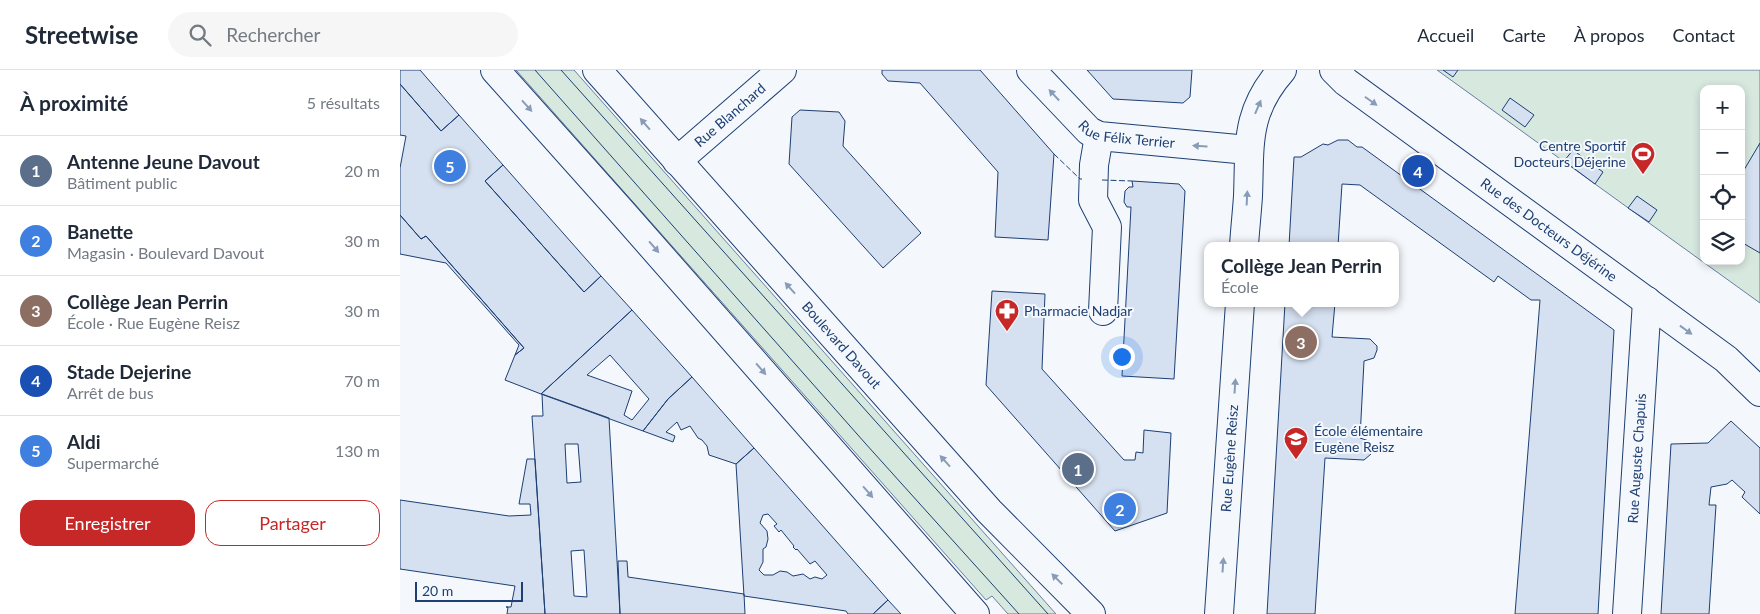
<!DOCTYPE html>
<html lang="fr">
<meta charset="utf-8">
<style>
body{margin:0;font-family:Lato,sans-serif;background:#f6f6f7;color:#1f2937}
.controls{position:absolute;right:15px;top:15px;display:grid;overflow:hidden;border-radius:10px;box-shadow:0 2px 8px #0003}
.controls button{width:45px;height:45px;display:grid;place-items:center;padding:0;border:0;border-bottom:1px solid #e0e1e3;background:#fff;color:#1f2937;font:25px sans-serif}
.scale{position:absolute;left:15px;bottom:12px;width:108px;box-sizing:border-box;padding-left:5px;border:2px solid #1d3f73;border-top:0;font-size:14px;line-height:18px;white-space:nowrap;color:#1d3f73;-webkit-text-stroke:4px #f4f7fb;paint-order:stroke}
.you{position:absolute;left:721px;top:286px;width:18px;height:18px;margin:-12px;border:4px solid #fff;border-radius:50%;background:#1a73e8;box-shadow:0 0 0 8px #1a73e833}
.badge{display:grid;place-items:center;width:32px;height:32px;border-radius:50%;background:#c62828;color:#fff;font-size:16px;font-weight:700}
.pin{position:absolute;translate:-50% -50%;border:2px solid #fff;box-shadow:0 1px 5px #0006}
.popup{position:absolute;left:804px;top:172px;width:195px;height:65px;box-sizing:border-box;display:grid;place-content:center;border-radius:10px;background:#fff;filter:drop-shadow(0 1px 4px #0005);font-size:16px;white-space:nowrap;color:#747a83}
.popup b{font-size:19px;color:#1f2937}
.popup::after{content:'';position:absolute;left:50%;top:100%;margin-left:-10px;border:10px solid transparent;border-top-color:#fff}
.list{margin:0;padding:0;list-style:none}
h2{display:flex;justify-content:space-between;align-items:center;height:65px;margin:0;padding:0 20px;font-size:21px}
h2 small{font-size:16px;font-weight:400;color:#747a83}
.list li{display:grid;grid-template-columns:32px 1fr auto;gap:15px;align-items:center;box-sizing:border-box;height:70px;padding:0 20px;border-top:1px solid #e0e1e3}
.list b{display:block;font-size:19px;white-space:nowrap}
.list p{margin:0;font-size:16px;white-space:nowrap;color:#747a83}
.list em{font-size:16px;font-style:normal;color:#747a83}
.actions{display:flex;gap:10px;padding:15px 20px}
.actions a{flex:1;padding:11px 0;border:1px solid #c62828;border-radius:15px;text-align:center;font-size:18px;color:#c62828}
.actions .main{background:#c62828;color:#fff}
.icon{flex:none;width:28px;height:28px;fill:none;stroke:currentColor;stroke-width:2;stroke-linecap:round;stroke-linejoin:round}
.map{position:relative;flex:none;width:1360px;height:544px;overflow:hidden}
header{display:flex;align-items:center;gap:30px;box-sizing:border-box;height:70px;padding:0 25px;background:#fff;border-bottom:1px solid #e0e1e3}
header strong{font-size:24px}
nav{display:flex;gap:28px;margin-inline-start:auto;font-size:18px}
.search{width:350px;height:45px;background:#f6f6f7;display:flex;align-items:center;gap:12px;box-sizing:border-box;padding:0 18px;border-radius:28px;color:#747a83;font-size:19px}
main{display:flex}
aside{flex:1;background:#fff}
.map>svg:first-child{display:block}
</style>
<header>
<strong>Streetwise</strong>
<div class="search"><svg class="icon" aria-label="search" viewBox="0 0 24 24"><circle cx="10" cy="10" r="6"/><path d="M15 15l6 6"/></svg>Rechercher</div>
<nav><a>Accueil</a><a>Carte</a><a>À propos</a><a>Contact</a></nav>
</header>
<main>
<aside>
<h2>À proximité<small>5 résultats</small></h2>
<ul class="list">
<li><span class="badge" style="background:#5c6f8a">1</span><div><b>Antenne Jeune Davout</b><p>Bâtiment public</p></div><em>20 m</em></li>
<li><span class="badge" style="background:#3f7fe0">2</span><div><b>Banette</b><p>Magasin · Boulevard Davout</p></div><em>30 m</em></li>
<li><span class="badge" style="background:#8d6e63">3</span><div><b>Collège Jean Perrin</b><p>École · Rue Eugène Reisz</p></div><em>30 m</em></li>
<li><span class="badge" style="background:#1a4fb4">4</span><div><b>Stade Dejerine</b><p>Arrêt de bus</p></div><em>70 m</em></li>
<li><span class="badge" style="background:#3f7fe0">5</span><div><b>Aldi</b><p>Supermarché</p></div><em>130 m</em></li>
</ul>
<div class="actions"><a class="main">Enregistrer</a><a>Partager</a></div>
</aside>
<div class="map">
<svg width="1360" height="544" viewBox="0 0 1360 544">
<rect width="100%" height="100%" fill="#f4f7fb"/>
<path fill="#d7e8df" stroke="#687fa3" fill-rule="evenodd" d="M116 0H174L656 544H608L592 526 586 530Z
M1037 0H1360V233ZM1304 19H1341V191H1304Z"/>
<path fill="#d5e0f0" stroke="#1d3f73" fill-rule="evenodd" d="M0 0H20L59 45 41 61 0 14Z
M482 0H580L654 84 648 170 595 167 598 102 520 13 488 11 482 4Z
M687 0H792L790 27 783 33 713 29Z
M1043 0H1058L1053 7Z
M0 14 41 61 59 45 103 95 85 111 184 222 201 206 232 240 141 324 105 310 115 285 124 278 26 166 21 169 0 145V98L6 66 0 65Z
M1110 28 1134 45 1125 57 1102 40Z
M400 40 439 42 445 51 443 76 521 163 483 198 389 94 392 47Z
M938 70H948L957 77H962L1214 260 1198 544H1115L1140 230H1131L1098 206 1094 212 960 115 942 114 938 176H889L894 87H901L923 74 928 75Z
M1360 73V183L1341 172V105Z
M1173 80 1203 102 1195 114 1164 91Z
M103 95 201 206 184 222 85 111Z
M732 111 779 114 785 121 774 309 722 306 731 137H727L724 132 725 121 729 117H733Z
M1237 126 1257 140 1249 152 1228 138Z
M0 145 21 169 26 166 124 278 115 285 119 275 46 193 0 184Z
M592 221 645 224 642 299 724 390H735L736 382 743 383 744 360 771 363 767 443 715 461 586 315Z
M885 233H935L932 267 970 269 977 276V280L974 288 964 291 960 368 969 371 972 380 971 384 964 390 925 388 915 544H867Z
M232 240 292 307 268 329 243 361 141 324ZM210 285 249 329 232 350 224 345 232 321 187 305Z
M292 307 354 378 336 394 309 385 307 376 302 370 298 368 290 356 281 360 277 352 266 362 275 366 273 372 243 361 268 329Z
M142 324 209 348 220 544H145L132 346H143ZM165 374H178L181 412 167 413ZM184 480 187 527 174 526 171 481Z
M1331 351 1360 378V444L1342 427 1345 422 1332 410 1327 414 1311 417 1309 435H1316L1309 544H1261L1271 374 1308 373Z
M354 378 488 530 473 544H448L446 541 344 526 336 394ZM368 444 377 454 374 456 379 462 381 460 394 476 393 477 396 480 397 479 410 494 415 491 427 505 422 509 415 507 410 509 403 504 393 506 387 502 380 501 373 505H364L359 500 363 492V479L366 477 368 469 367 461 360 453 363 445Z
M127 389H135L145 544H107L108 537H106H111L115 516 0 499V430L109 446 131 445 130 434H119Z
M218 491H227L228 507 344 524 345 544H220Z
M488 530 501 544H473Z"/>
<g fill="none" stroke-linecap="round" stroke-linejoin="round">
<defs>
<g id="minor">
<path id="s1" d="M631 0 689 61 699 66 848 80"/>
<path id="s2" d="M934 0 946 12 1326 289 1360 322"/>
<path d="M699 66 694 95 693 130 707 157 703 241"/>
<path id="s3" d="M277 91 382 0"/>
<path d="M844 176C845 159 847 142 848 126 850 74 845 42 882 0"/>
<path id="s4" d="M819 544 840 233"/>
<path id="s5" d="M1227 544 1247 231"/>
</g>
<g id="major">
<path d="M95 0 221 141 575 544"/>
<path id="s6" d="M197 0 589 441 691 544"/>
</g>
</defs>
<use href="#minor" stroke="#1d3f73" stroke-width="30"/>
<use href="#major" stroke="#1d3f73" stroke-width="30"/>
<use href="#minor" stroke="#f4f7fb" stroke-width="28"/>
<use href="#major" stroke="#f4f7fb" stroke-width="28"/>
<path stroke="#1d3f73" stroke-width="1" d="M135 0 465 373 619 544
M161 0 648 544"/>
<path stroke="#1d3f73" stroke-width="1" stroke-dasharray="6 2.5" stroke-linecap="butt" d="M654 84 680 109H682
M702 110 732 111"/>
</g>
<defs><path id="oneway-solid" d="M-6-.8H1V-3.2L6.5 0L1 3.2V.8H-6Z" transform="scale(1.25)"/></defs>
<g fill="#889bb7">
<use href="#oneway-solid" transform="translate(654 25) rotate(-133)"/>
<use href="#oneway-solid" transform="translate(971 31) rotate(35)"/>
<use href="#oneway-solid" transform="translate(127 36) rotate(48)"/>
<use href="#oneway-solid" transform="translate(858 37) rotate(-67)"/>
<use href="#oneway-solid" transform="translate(245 54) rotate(-131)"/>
<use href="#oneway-solid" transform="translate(800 76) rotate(-176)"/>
<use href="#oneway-solid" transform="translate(847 128) rotate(-87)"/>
<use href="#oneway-solid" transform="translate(254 177) rotate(49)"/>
<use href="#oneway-solid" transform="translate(390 218) rotate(-132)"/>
<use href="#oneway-solid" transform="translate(1286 260) rotate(36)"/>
<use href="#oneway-solid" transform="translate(361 299) rotate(49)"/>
<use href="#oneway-solid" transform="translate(835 316) rotate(-86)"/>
<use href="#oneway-solid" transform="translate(545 391) rotate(-132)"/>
<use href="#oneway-solid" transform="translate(468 422) rotate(49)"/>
<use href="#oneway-solid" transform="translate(823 495) rotate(-86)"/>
<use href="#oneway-solid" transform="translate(657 509) rotate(-135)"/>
</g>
<defs>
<symbol id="stadium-pin" viewBox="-11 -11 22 30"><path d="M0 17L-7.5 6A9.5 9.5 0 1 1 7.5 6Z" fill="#c62828" stroke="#f4f7fb"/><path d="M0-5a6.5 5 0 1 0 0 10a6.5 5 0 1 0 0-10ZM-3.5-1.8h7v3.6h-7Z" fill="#fff"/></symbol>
<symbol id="pharmacy-pin" viewBox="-11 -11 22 30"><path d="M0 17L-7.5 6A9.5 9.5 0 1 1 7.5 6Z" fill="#c62828" stroke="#f4f7fb"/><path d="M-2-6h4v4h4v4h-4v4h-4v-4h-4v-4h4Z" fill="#fff"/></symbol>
<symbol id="school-pin" viewBox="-11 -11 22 30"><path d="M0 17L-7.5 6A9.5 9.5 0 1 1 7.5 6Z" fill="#c62828" stroke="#f4f7fb"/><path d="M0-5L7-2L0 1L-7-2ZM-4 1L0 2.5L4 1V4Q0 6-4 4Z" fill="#fff"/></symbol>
</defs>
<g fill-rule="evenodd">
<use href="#stadium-pin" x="1229" y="70" width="28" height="38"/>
<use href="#pharmacy-pin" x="593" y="227" width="28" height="38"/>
<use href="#school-pin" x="882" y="355" width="28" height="38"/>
</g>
<g text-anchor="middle" stroke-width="4" stroke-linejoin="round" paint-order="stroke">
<g font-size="14" fill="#1d3f73" stroke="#f4f7fb">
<text dy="5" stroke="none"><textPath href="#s3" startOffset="70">Rue Blanchard</textPath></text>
<text dy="5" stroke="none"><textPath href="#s1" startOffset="122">Rue Félix Terrier</textPath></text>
<text dy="5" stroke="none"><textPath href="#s2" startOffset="268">Rue des Docteurs Déjérine</textPath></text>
<text dy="5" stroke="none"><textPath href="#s6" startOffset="368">Boulevard Davout</textPath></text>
<text dy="5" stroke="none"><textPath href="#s5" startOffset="156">Rue Auguste Chapuis</textPath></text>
<text dy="5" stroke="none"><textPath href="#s4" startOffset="156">Rue Eugène Reisz</textPath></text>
</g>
<g font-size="14" fill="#1d3f73" stroke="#f4f7fb" text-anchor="start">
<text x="1226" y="81" text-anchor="end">Centre Sportif<tspan x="1226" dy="16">Docteurs Déjerine</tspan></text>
<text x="624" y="246">Pharmacie Nadjar</text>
<text x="914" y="366">École élémentaire<tspan x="914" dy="16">Eugène Reisz</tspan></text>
</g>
</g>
</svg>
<div class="controls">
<button>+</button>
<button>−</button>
<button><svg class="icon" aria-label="locate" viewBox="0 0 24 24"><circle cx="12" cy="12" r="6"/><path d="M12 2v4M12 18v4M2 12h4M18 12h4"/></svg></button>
<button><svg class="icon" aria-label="layers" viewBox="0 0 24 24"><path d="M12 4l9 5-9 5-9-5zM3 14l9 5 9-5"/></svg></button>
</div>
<div class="scale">20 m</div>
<div class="you"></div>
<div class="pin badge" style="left:678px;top:399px;background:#5c6f8a">1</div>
<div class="pin badge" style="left:720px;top:439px;background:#3f7fe0">2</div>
<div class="pin badge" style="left:901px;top:272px;background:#8d6e63">3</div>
<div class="popup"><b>Collège Jean Perrin</b>École</div>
<div class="pin badge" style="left:1018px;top:101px;background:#1a4fb4">4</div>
<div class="pin badge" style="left:50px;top:96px;background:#3f7fe0">5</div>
</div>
</main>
